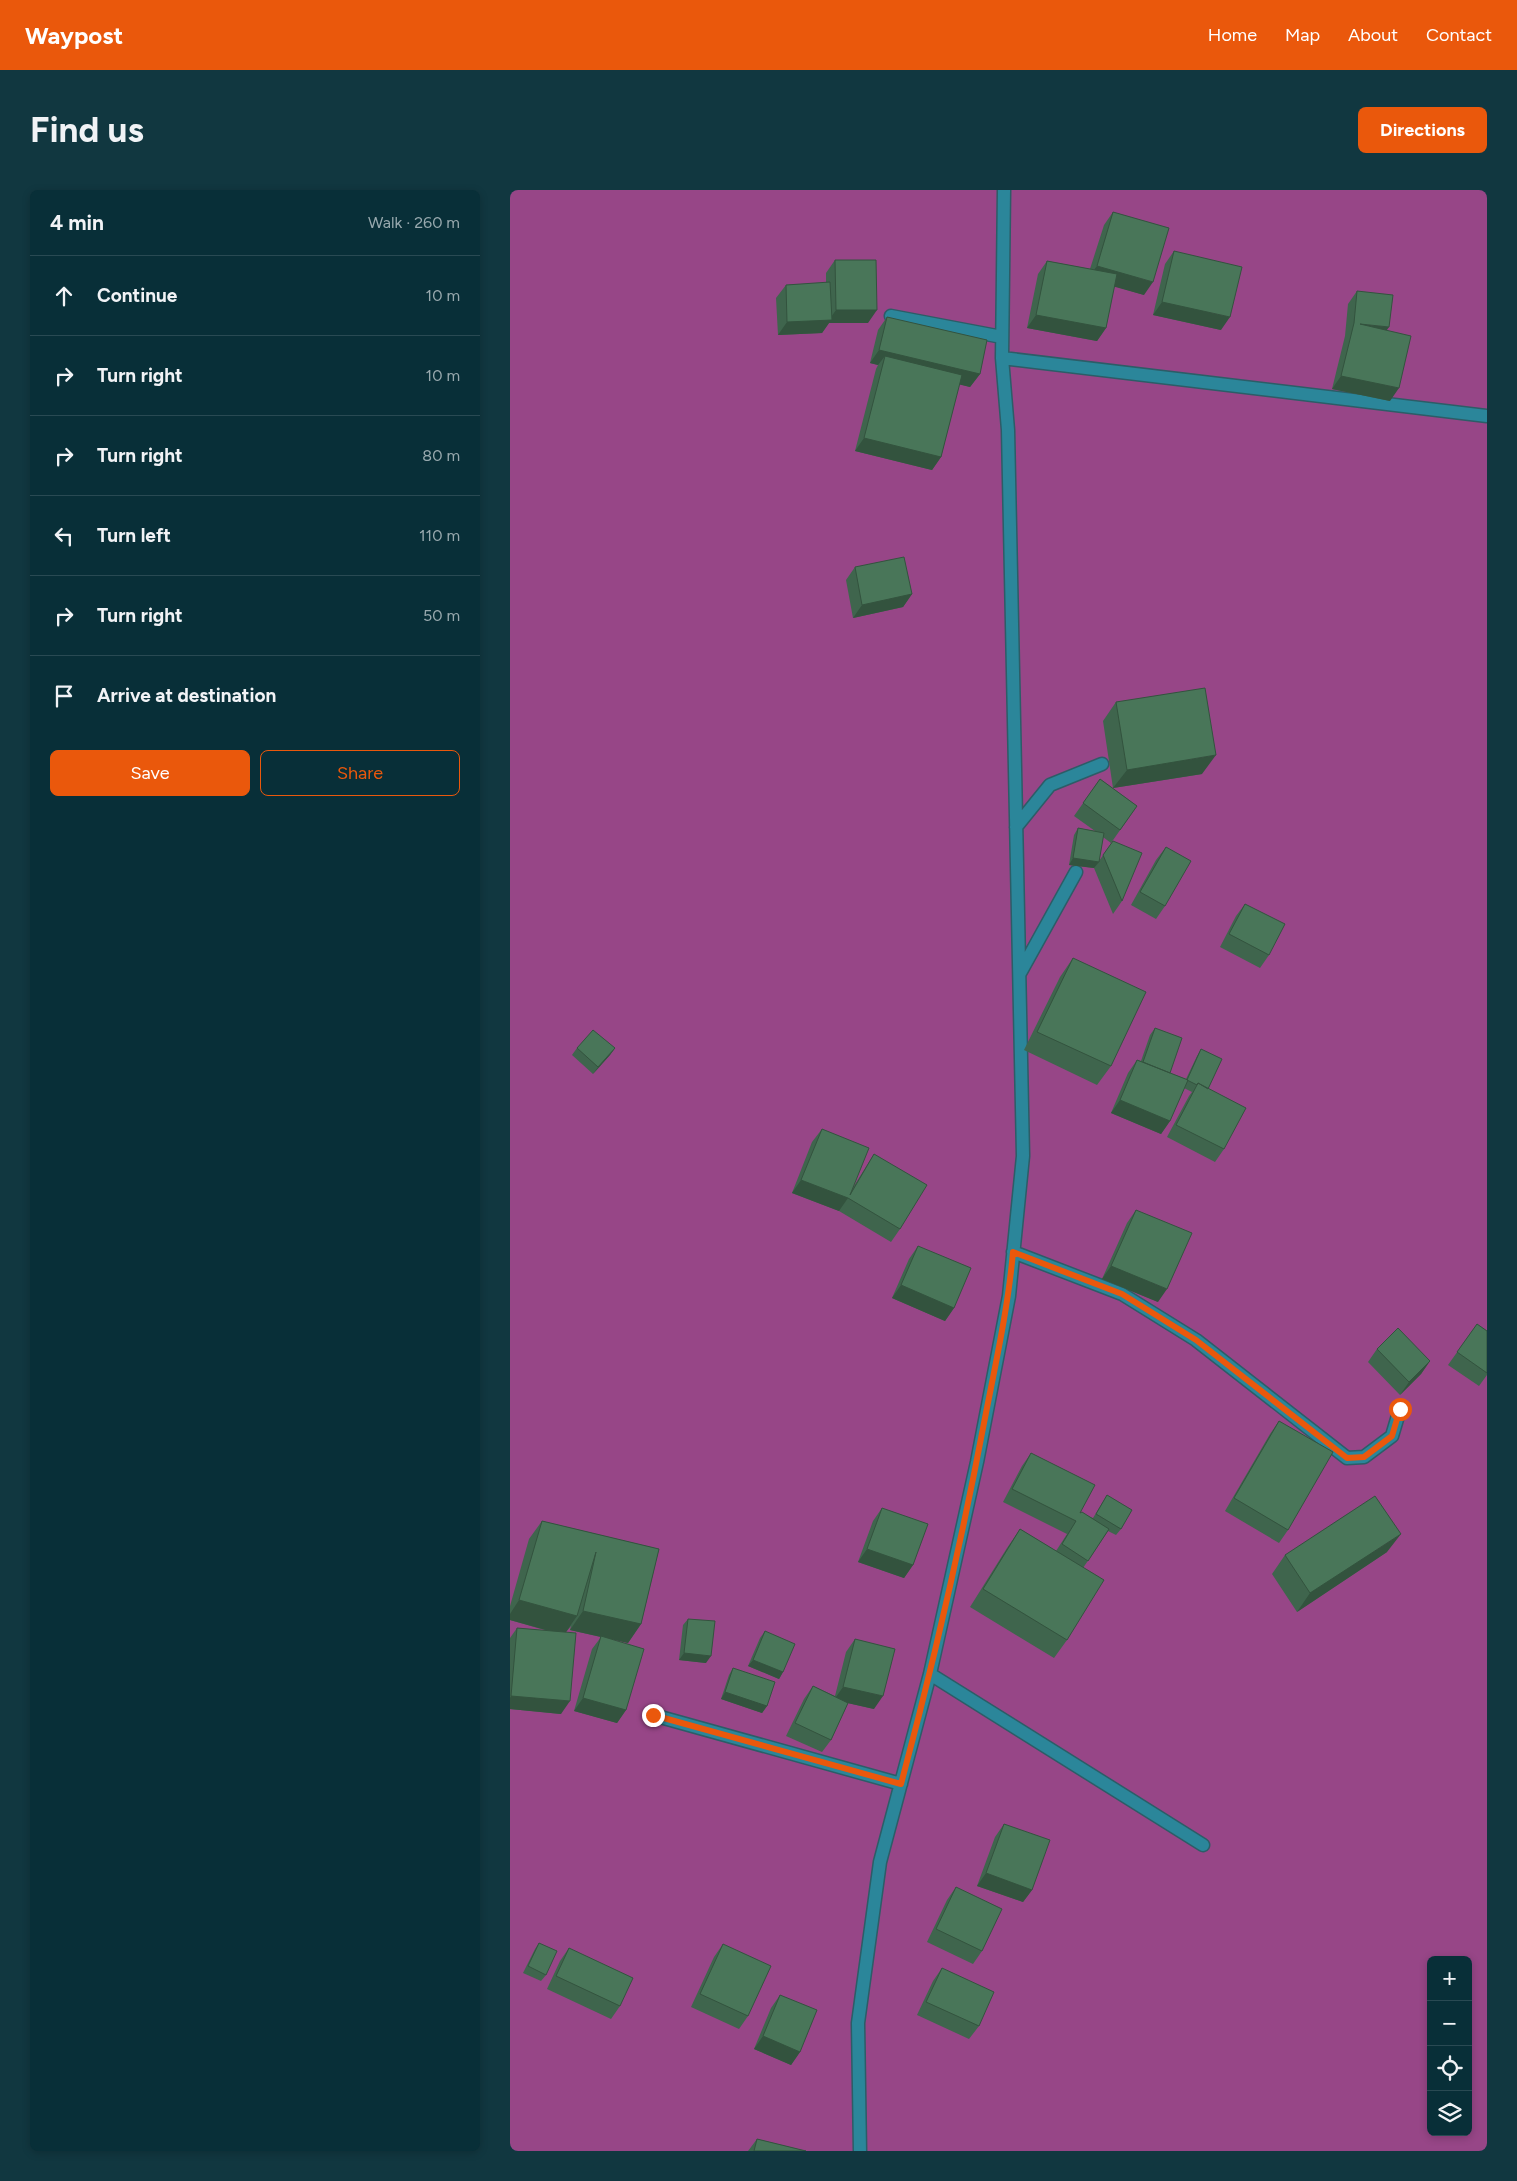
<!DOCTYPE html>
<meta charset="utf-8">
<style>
body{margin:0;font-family:Figtree,sans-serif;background:#113740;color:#f1f3f6}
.controls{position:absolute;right:15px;bottom:15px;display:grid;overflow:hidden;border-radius:8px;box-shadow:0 2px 8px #0003}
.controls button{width:45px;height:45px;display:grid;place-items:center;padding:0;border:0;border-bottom:1px solid #294a53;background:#082f38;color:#f1f3f6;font:25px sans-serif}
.stop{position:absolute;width:15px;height:15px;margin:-11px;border:4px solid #ea580c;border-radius:50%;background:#fff}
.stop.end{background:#ea580c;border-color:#fff;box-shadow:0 1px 5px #0008}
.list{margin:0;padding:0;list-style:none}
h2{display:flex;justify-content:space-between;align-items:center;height:65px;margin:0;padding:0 20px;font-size:21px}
h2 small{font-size:16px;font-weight:400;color:#98a9ae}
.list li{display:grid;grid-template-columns:32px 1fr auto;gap:15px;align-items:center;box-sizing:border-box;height:80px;padding:0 20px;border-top:1px solid #294a53}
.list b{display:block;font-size:19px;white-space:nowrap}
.list em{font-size:16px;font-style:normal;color:#98a9ae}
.actions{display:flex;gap:10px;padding:15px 20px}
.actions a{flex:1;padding:11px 0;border:1px solid #ea580c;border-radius:8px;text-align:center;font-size:18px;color:#ea580c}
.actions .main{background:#ea580c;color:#fff}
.icon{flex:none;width:28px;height:28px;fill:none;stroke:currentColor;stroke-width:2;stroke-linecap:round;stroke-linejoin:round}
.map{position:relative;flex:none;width:977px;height:1961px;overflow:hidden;border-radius:8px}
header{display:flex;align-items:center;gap:30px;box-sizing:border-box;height:70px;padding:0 25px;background:#ea580c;color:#fff}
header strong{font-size:24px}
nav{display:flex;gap:28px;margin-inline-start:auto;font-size:18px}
.intro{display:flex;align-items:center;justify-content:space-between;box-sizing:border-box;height:120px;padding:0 30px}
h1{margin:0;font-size:35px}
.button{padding:12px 22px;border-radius:8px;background:#ea580c;color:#fff;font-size:18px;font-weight:700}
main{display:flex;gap:30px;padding:0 30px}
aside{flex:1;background:#082f38;border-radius:8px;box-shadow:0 2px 8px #0003}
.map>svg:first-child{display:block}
</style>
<header>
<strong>Waypost</strong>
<nav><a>Home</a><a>Map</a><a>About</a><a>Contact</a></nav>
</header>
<div class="intro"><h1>Find us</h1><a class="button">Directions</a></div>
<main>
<aside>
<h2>4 min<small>Walk · 260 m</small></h2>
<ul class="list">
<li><svg class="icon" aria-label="ahead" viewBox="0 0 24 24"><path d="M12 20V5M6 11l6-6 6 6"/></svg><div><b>Continue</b></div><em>10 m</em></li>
<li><svg class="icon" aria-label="right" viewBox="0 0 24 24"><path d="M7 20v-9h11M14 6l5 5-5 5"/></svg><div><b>Turn right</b></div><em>10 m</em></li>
<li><svg class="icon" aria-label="right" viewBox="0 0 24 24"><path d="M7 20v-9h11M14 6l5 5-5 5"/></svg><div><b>Turn right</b></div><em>80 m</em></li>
<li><svg class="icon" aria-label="left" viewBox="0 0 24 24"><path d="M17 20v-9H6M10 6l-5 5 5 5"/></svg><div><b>Turn left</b></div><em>110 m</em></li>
<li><svg class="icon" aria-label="right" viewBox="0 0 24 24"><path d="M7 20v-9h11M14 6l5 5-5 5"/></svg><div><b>Turn right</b></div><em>50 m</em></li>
<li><svg class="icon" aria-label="arrive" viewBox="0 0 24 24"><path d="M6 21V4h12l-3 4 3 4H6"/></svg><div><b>Arrive at destination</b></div></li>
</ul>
<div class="actions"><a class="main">Save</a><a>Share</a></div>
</aside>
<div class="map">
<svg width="977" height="1961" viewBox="0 0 977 1961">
<rect width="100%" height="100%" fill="#0b3f4a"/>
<path fill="#974687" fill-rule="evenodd" d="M0 0H977V1961H0ZM921 1770H958V1942H921Z"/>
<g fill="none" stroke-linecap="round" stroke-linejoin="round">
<defs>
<path id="minor" d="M381 126 492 147
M492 168 977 226
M506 637 540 595 592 574
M510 783 566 682
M503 1062 612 1104 686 1150 837 1268 854 1267 882 1246 890 1219
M420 1484 693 1655
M143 1525 391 1594
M350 1961 348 1833 370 1672 420 1484 467 1272 499 1106 513 966 498 240 492 168 494 0"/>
</defs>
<use href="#minor" stroke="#2c5d67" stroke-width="15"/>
<use href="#minor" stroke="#2b869a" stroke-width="12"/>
</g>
<path fill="#3f654d" d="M603 22 634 105 604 96 596 138 587 151 517 138 528 84 537 71 580 79 594 35Z
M664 61 711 140 643 125 655 74Z
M325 70 358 133H319L312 143 268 145 266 108 276 95 316 93V83Z
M847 101 880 211 822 199 835 146 838 114Z
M377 127 470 184 460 197 449 194 431 267 422 280 345 261 366 179 368 175 360 173 368 140Z
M345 377 402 404 393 417 343 428 336 390Z
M606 512 692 584 603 598 593 531Z
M590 589 627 616 601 653 593 647 589 671 603 651 612 711 603 724 584 678 559 675 564 645 568 638 585 641 564 626Z
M656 657 655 716 646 729 621 715 646 670Z
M735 714 759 765 750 778 710 757 726 726Z
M563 768 601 876 587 895 514 860 550 787Z
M645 838 660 883 676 889 687 866 691 859 698 899 714 959 705 972 657 947 679 906 682 902 674 898 660 931 651 944 601 923 618 883 627 870 631 871 640 845Z
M67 858H105L100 865 83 884 62 865Z
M312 939 342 999 364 964 390 1039 381 1052 329 1021 282 1003 302 952Z
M626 1020 648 1112 592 1089 617 1033Z
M408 1056 444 1118 435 1131 382 1108 399 1069Z
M967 1134 977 1141V1185L969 1196 938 1175Z
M867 1159 920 1171 911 1184 890 1205 858 1172Z
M769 1231 778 1340 769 1353 715 1321 760 1244Z
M521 1263 570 1323 583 1328 597 1305 611 1339 606 1345 598 1341 573 1378 557 1450 544 1468 460 1417 497 1358 510 1339 546 1361 557 1344 493 1312 512 1276Z
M372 1318 403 1375 394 1388 348 1372 363 1331Z
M32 1331 149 1359 131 1434 118 1453 98 1448 116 1520 107 1533 64 1521 82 1459 91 1447 60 1440 61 1436 56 1442 51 1524 0 1519V1448L7 1438 38 1441 0 1430V1416L19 1349Z
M877 1362 787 1422 762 1384 775 1365Z
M178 1429 196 1473 169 1470 173 1435Z
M255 1441 273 1482 269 1489 238 1476 250 1448Z
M345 1449 364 1519 338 1513 321 1550 312 1562 276 1546 294 1509 303 1496 325 1506 336 1462Z
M223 1478 257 1516 252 1523 211 1509 219 1485Z
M494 1634 522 1700 513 1712 467 1696 485 1647Z
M446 1697 472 1761 463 1774 417 1752 437 1710Z
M29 1753 36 1785 31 1791 13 1783 25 1759Z
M213 1754 238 1826 229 1839 181 1817 204 1767Z
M59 1758 110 1816 101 1829 37 1799 50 1771Z
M432 1778 469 1836 459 1849 407 1825 423 1791Z
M270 1805 290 1862 281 1875 244 1859 261 1818Z
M247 1949 296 1961H238Z"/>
<path fill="#33533e" d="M587 76 643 92 634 105 577 89Z
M652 112 720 127 711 140 643 125Z
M326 120H367L358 133H319L312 143 268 145 277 132 319 130Z
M526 125 596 138 587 151 517 138Z
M850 134 879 137 870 150Z
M369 160 470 184 460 197 372 176 375 166 368 175 360 173Z
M831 186 889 198 880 211 822 199Z
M354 248 431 267 422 280 345 261Z
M402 404 393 417 343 428 352 415Z
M706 565 692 584 603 598 617 580Z
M563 668 589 672 584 678 559 675Z
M105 858 100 865 83 884 88 877Z
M610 910 660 931 651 944 601 923Z
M291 990 338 1008 329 1021 282 1003Z
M601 1076 657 1099 648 1112 592 1089Z
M391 1095 444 1118 435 1131 382 1108Z
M920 1171 911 1184 890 1205 899 1192Z
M891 1344 877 1362 787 1422 800 1403Z
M357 1359 403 1375 394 1388 348 1372Z
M9 1410 67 1426 54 1445 0 1430V1424Z
M73 1421 131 1434 118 1453 60 1440Z
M174 1463 201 1466 196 1473 169 1470Z
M243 1470 273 1482 269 1489 238 1476Z
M333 1497 373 1506 364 1519 324 1510Z
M215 1502 257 1516 252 1523 211 1509Z
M1 1506 60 1511 51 1524 0 1519V1508Z
M73 1508 116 1520 107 1533 64 1521Z
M476 1683 522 1700 513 1712 467 1696Z
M253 1846 290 1862 281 1875 244 1859Z"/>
<path fill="#497659" stroke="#33533e" d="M603 22 659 38 643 92 587 76Z
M664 61 732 77 720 127 652 112Z
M325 70H366L367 120H326Z
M537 71 607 84 596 138 526 125Z
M320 92 322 130 277 132 276 95Z
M847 101 883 105 879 137 850 134 901 146 889 198 831 186 844 133Z
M377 127 477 150 470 184 369 160Z
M375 166 452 185 431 267 354 248Z
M394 367 402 404 352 415 345 377Z
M695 498 706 565 617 580 606 512Z
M590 589 627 616 610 640 573 613Z
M568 638 594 643 589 672 563 668Z
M603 651 632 663 612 711 593 665Z
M656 657 681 671 655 716 630 702Z
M735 714 775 734 759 765 719 744Z
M563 768 636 802 601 876 527 842Z
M645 838 672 848 660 883 633 872Z
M83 840 105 858 88 877 67 858Z
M691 859 712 869 698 899 688 893 687 895 677 890Z
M627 870 678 890 660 931 610 910Z
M688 893 736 918 714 959 666 935Z
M312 939 359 958 340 1005 364 964 417 995 390 1039 338 1008 291 990Z
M626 1020 682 1043 657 1099 601 1076Z
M408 1056 461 1078 444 1118 391 1095Z
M967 1134 977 1141V1183L947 1162Z
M888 1138 920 1171 899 1192 867 1159Z
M769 1231 823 1262 778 1340 724 1308Z
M521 1263 585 1295 570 1323 572 1322 599 1339 578 1371 552 1354 566 1331 502 1299Z
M597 1305 622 1320 611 1339 586 1324Z
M865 1306 891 1344 800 1403 775 1365Z
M372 1318 418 1334 403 1375 357 1359Z
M32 1331 149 1359 131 1434 73 1421 86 1362 67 1426 9 1410Z
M510 1339 594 1390 557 1450 473 1399Z
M178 1429 205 1431 201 1466 174 1463Z
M7 1438 66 1443 60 1511 1 1506Z
M255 1441 285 1454 273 1482 243 1470Z
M91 1446 134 1459 116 1520 73 1508Z
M345 1449 385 1459 373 1506 333 1497Z
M223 1478 265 1492 257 1516 215 1502Z
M303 1496 338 1513 321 1550 285 1533Z
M494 1634 540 1650 522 1700 476 1683Z
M446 1697 492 1719 472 1761 426 1739Z
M29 1753 47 1761 36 1785 18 1776Z
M213 1754 261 1776 238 1826 190 1804Z
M59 1758 123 1788 110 1816 46 1786Z
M432 1778 484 1802 469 1836 416 1812Z
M270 1805 307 1820 290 1862 253 1846Z
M247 1949 296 1961H244Z"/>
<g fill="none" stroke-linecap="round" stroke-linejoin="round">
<path stroke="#ea580c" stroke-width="6" d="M143 1525 391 1594C423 1475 451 1354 474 1233 485 1176 498 1119 503 1062L612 1104 686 1150 837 1268 854 1267 882 1246 890 1219"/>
</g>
</svg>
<div class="controls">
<button>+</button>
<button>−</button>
<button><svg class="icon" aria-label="locate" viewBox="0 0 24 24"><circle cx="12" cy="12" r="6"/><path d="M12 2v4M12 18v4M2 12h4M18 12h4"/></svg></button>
<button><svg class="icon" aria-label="layers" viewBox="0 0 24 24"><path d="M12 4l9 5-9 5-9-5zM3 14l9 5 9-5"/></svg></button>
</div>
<div class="stop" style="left:890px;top:1219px"></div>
<div class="stop end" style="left:143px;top:1525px"></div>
</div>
</main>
